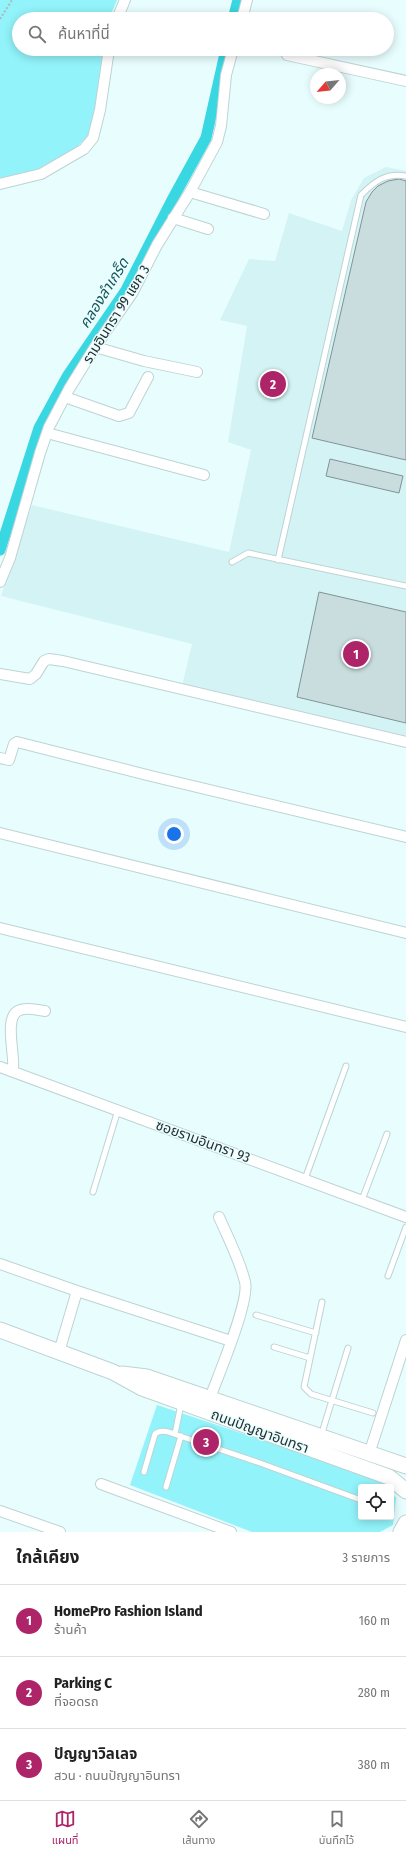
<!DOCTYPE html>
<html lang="th">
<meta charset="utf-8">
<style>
body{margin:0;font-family:"Fira Sans Condensed","Noto Sans Thai",sans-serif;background:#f2f2f2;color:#222}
.controls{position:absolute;right:12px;bottom:12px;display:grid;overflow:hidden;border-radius:4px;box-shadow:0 2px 10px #0003}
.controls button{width:36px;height:36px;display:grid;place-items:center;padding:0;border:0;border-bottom:1px solid #e0e0e0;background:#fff;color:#222;font:20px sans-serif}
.compass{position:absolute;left:310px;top:68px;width:36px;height:36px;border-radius:50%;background:#fff;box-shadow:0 2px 10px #0003;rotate:242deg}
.you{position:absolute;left:174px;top:834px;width:14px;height:14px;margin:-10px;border:3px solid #fff;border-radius:50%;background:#1a73e8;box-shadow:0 0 0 6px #1a73e833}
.badge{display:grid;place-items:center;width:26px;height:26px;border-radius:50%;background:#ad2568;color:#fff;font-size:13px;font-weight:700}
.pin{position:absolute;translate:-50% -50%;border:2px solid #fff;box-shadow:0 1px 4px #0006}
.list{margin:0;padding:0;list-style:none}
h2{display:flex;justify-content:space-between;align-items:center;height:52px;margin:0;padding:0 16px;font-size:17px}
h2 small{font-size:13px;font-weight:400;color:#767676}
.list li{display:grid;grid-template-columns:26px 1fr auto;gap:12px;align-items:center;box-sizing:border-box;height:72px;padding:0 16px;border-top:1px solid #e0e0e0}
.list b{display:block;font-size:15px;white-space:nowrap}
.list p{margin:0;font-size:13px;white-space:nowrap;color:#767676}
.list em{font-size:13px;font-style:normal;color:#767676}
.icon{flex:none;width:22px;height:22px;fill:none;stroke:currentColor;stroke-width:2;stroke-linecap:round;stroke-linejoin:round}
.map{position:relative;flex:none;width:406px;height:1532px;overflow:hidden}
.search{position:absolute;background:#fff;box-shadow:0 2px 10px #0003;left:12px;right:12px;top:12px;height:44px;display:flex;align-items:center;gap:10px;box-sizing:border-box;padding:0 14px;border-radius:22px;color:#767676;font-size:15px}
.sheet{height:268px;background:#fff}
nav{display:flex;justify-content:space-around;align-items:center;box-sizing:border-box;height:56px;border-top:1px solid #e0e0e0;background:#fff;font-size:11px;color:#767676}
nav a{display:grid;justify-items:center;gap:2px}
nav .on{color:#ad2568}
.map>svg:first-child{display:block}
</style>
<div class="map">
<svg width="406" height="1532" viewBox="0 0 406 1532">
<rect width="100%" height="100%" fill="#e8fdfe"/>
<path fill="#d4f3f5" d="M386 167 406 171V740L182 686 192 644 1 596 32 505 229 552 251 450 228 442 247 326 220 320 249 259 275 261 289 213 342 231 351 200 364 178Z"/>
<path fill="#92f3fa" d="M0 0H117L109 19H19V49H104L92 131C70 160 34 172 0 180Z
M157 1405 379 1479 386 1487H361V1517H391V1492L396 1498 393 1525 380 1532H252L130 1485Z"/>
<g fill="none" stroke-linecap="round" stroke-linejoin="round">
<path stroke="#39d7e2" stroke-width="11" d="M233 19 238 0
M0 550 39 428 68 375 126 290 172 200 206 138 226 49"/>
</g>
<path fill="#c9dddf" stroke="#809395" d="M399 179 406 181V460L312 438 366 202 372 192 378 186 388 181Z
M330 459 403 476 399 493 326 476Z
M319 592 406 612V723L297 697Z"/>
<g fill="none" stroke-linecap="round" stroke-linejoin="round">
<defs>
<path id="lane" d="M278 560 361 195C374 182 386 172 406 176
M232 562 248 553 406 586
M305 1179 346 1066
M93 1192 118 1110
M362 1200 387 1134
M388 1276 406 1227
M322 1302 304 1387 311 1394 373 1413
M256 1315 316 1333
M274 1347 310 1358
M181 1404 175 1434 177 1435 260 1463 361 1500
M321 1436 348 1348
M144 1472 155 1434C161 1429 168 1432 175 1434
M166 1487 181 1436"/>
<path id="street" d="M117 19 125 0
M242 19 247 0
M287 55 406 81
M0 184 41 174 84 149 93 138 100 110 109 49
M190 192 264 214
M173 218 208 229
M95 347 144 361 197 372
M65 397 119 416 129 413 148 377
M47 433 204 475
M0 582 10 558 40 453 49 427 69 389 95 347 133 292 157 245 190 192 217 142 221 126 226 75 233 49
M0 674 30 679 36 674 44 661 49 659 63 661 406 742
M0 758 9 760 14 744 17 742 151 776 406 837
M0 833 406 933
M0 928 406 1027
M0 1067 406 1217
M11 1071 13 1068C15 1054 3 1015 20 1010 27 1007 37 1010 45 1011
M0 1264 77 1291
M59 1352 77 1291 231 1341
M210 1398C218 1376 250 1301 245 1282 240 1260 228 1238 219 1217
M369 1454 406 1340
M101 1484 231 1532
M0 1511 60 1532"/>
<path id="secondary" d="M0 1330 113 1372 142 1388 389 1477 406 1491
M122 1374 147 1377 406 1466
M401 1532 406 1523"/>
</defs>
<use href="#lane" stroke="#bed3d4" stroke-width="7"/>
<use href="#street" stroke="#bed3d4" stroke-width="12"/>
<use href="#secondary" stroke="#bed3d4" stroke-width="17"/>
<path stroke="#a9babb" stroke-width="2" stroke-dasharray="2 2" stroke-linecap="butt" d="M0 19 12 0"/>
<use href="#lane" stroke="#fff" stroke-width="5"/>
<use href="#street" stroke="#fff" stroke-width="10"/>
<use href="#secondary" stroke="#fff" stroke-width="15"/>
</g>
<g text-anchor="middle" stroke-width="3" stroke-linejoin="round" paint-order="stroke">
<g font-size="14" fill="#262e2f" stroke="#e8fdfe">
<text transform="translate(116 314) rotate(-58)" y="5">รามอินทรา 99 แยก 3</text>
<text transform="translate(203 1141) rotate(20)" y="5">ซอยรามอินทรา 93</text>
<text transform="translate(260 1431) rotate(20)" y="5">ถนนปัญญาอินทรา</text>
</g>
<g font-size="15" font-style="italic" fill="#155559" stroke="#e8fdfe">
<text transform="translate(104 293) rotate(-58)" y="5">คลองลำเกร็ด</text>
</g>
</g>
</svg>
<div class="controls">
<button><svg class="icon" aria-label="locate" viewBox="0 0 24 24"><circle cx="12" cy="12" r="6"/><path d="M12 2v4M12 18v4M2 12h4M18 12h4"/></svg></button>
</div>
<svg class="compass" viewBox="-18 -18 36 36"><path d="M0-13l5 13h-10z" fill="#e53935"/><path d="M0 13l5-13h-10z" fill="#767676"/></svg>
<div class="you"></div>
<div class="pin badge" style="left:356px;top:654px">1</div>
<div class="pin badge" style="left:273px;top:384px">2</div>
<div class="pin badge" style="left:206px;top:1442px">3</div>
<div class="search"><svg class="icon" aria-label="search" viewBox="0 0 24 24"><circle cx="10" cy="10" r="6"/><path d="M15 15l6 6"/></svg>ค้นหาที่นี่</div>
</div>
<section class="sheet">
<h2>ใกล้เคียง<small>3 รายการ</small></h2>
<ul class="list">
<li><span class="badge">1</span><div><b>HomePro Fashion Island</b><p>ร้านค้า</p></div><em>160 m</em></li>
<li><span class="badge">2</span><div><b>Parking C</b><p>ที่จอดรถ</p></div><em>280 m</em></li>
<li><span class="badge">3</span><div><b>ปัญญาวิลเลจ</b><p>สวน · ถนนปัญญาอินทรา</p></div><em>380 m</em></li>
</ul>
</section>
<nav>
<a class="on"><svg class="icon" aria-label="map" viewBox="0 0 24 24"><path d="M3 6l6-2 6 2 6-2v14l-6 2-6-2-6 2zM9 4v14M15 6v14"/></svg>แผนที่</a>
<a><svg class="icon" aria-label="directions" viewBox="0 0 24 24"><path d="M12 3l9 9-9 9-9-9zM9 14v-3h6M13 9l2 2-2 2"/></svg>เส้นทาง</a>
<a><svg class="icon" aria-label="saved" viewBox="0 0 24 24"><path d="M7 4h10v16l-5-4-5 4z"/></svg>บันทึกไว้</a>
</nav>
